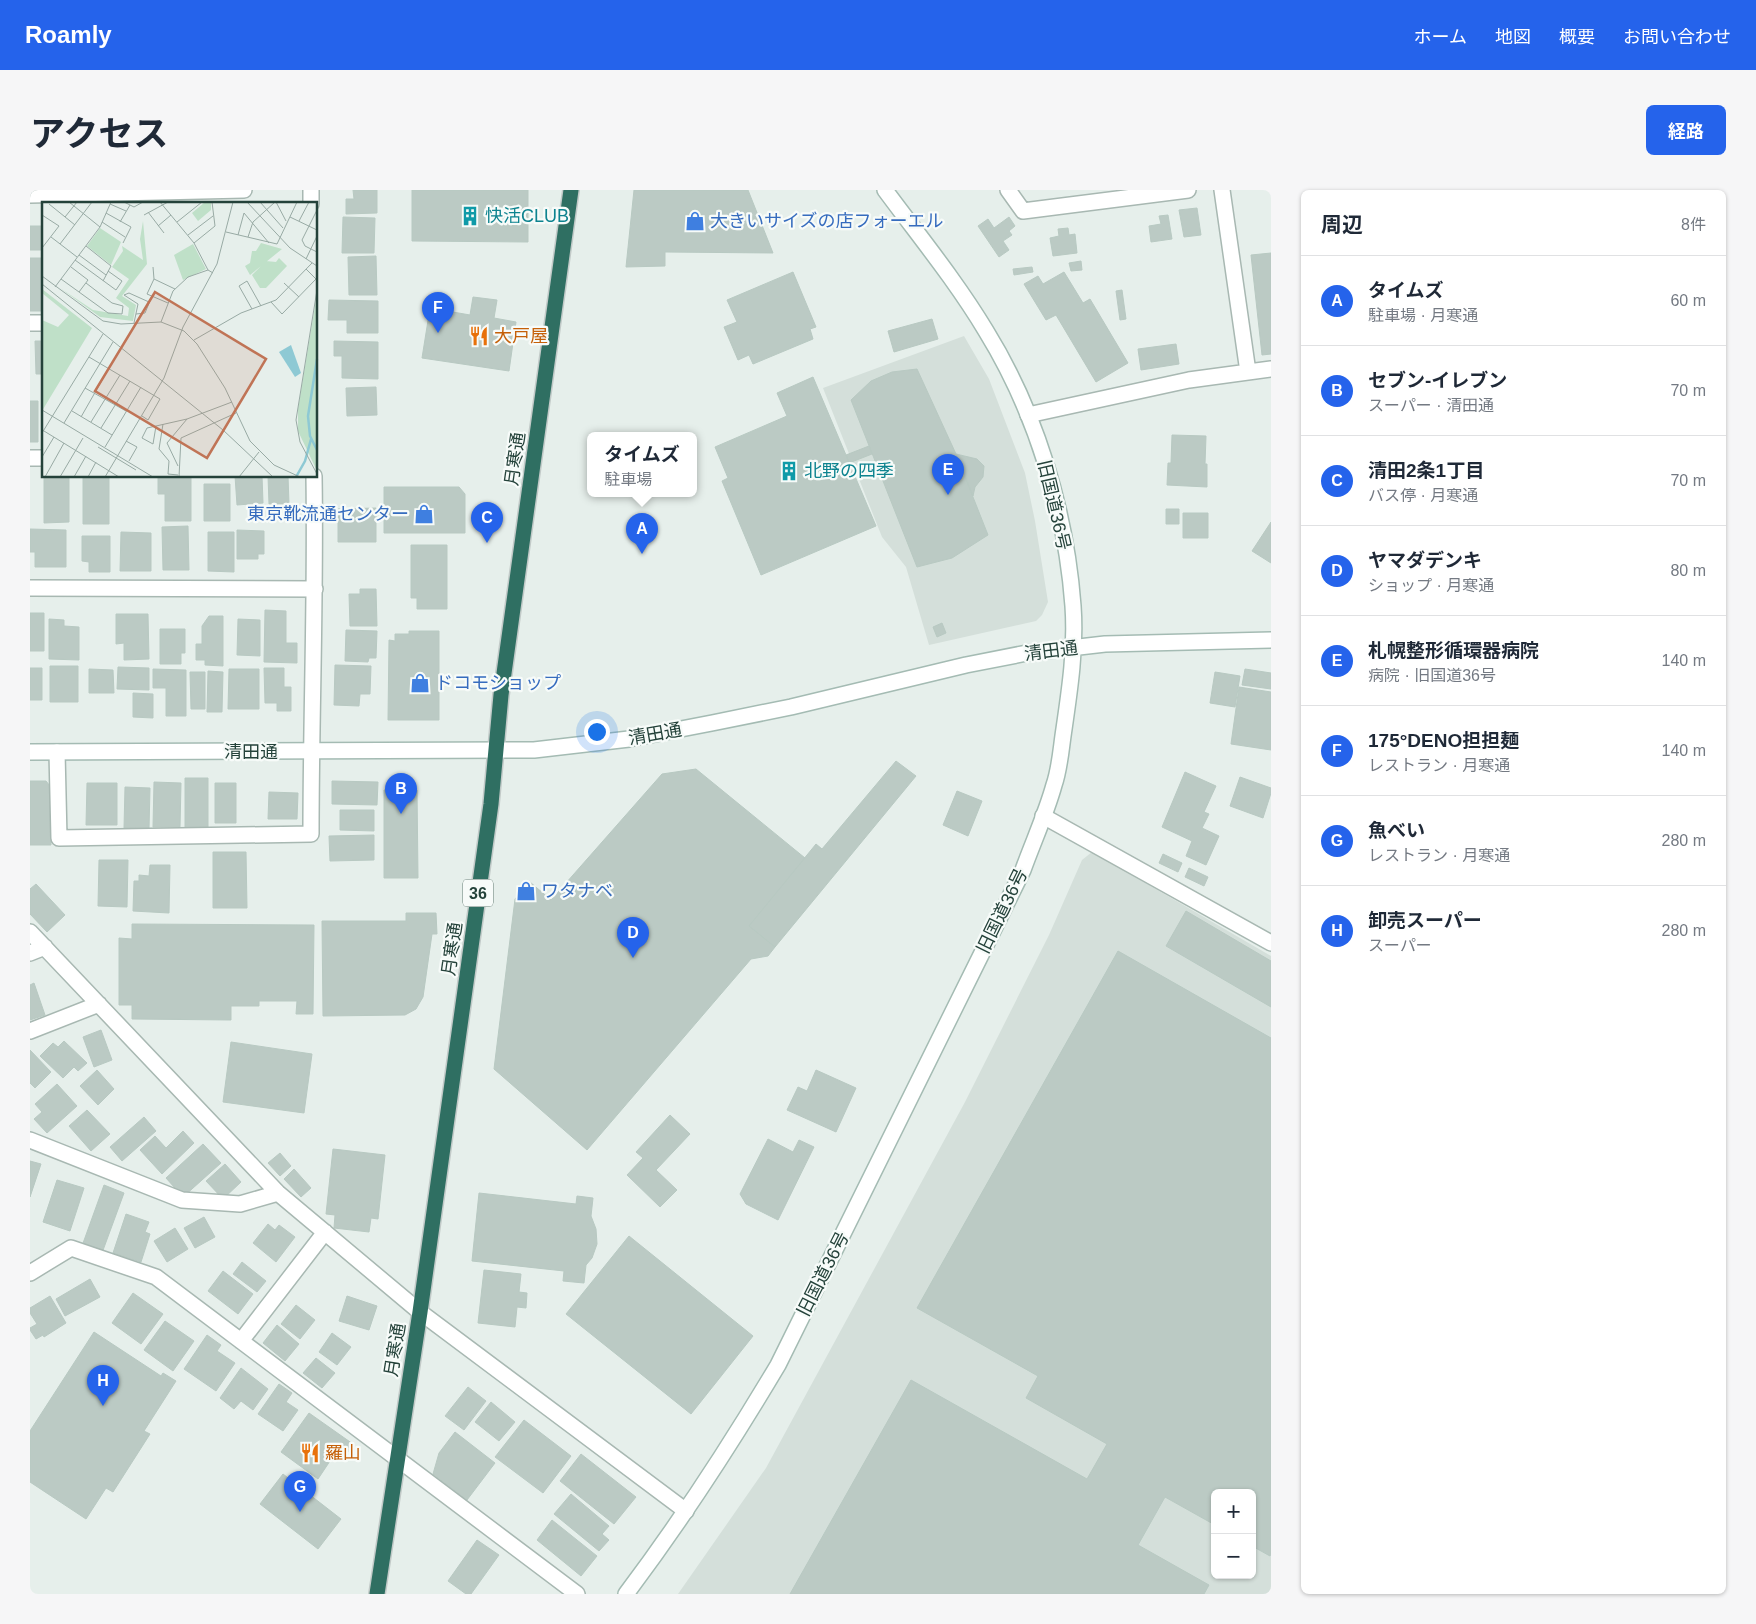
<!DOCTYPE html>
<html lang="ja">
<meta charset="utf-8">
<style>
body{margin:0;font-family:Arial,"Noto Sans JP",sans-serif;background:#f6f6f7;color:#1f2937}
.controls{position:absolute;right:15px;bottom:15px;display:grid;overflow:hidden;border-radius:8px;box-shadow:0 1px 4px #0004}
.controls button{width:45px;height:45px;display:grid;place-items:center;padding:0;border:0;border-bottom:1px solid #e0e1e3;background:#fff;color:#1f2937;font:25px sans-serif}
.you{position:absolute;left:566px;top:541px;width:18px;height:18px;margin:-12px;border:4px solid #fff;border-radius:50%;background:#1a73e8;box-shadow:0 0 0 8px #1a73e833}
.badge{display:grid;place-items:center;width:32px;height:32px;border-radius:50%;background:#2563eb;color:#fff;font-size:16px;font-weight:700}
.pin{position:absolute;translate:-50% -41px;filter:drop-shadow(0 1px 2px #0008)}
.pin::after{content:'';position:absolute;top:26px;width:18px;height:15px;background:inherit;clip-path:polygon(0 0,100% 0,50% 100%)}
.popup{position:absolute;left:557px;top:242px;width:110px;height:65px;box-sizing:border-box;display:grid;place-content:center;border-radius:8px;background:#fff;filter:drop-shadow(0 1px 4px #0005);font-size:16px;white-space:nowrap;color:#747a83}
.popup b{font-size:19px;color:#1f2937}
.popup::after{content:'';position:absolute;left:50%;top:100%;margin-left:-10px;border:10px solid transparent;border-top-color:#fff}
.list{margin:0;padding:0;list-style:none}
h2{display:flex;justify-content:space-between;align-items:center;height:65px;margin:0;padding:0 20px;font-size:21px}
h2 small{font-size:16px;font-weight:400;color:#747a83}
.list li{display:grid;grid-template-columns:32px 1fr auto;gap:15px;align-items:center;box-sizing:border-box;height:90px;padding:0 20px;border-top:1px solid #e0e1e3}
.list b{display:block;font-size:19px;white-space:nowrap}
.list p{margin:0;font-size:16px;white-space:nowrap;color:#747a83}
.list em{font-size:16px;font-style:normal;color:#747a83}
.map{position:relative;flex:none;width:1241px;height:1404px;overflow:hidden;border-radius:8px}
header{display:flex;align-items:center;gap:30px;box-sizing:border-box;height:70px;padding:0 25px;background:#2563eb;color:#fff}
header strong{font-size:24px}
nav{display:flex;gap:28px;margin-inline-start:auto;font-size:18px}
.intro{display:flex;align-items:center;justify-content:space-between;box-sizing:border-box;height:120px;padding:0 30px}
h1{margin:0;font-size:35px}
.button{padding:12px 22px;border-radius:8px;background:#2563eb;color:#fff;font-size:18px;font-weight:700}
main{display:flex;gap:30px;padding:0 30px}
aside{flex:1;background:#fff;border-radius:8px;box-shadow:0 1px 4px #0004}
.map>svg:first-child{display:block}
</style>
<header>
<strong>Roamly</strong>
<nav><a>ホーム</a><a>地図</a><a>概要</a><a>お問い合わせ</a></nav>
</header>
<div class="intro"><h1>アクセス</h1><a class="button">経路</a></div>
<main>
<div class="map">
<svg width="1241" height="1404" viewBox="0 0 1241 1404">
<rect width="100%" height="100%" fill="#e6efeb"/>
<path fill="#d4dfda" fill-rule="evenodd" d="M934 146 959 189 995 283 1005 331 1018 412 1012 425 1006 431 899 455 876 377 852 347 793 198Z
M1062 662 1241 766V1404H648L736 1278 935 912 1019 745 1052 670ZM1185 1303H1222V1385H1185Z"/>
<path fill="#bbcac4" stroke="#b8c9c2" d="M323 0H347V23L316 24V9H324Z
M382 0H498V52L382 51Z
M604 0H718L743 63 635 62V76L596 77Z
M1167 18 1171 45 1154 47 1149 20Z
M1138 25 1142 49 1121 52 1119 36 1131 34 1129 26Z
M313 27 345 28 344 63H312Z
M979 27 985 36 979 41 982 45 973 51 979 60 969 67 948 36 958 29 964 38Z
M0 36H14V60H0Z
M1038 38 1039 45 1045 44 1047 63 1023 66 1020 48 1029 46 1028 39Z
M1241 63V164L1232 165 1221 65Z
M346 66 347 105H319L318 67Z
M0 68H14V121H0Z
M1051 71 1052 80 1041 81 1039 73Z
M1002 77 1003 82 984 85 983 79Z
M763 82 786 137 780 139 783 149 723 174 719 165 708 170 694 137 707 132 697 110Z
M1034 82 1053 113 1060 109 1098 173 1066 192 1026 125 1016 130 994 94 1008 86 1013 94Z
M1092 100 1096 129 1090 130 1086 101Z
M443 107 467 110 464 128 486 132 479 181 392 168 400 118 440 125Z
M299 110 348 111V143H317V130H298Z
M902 129 908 149 864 162 858 141Z
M5 151H14V184H6Z
M304 151 348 152V189L312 188V166H304Z
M1146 154 1149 174 1111 180 1108 159Z
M887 179 926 264 958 345 922 368 887 377 821 210 841 191 862 182Z
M783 187 846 336 731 385 692 291 698 288 685 257 757 226 747 203Z
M346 197 347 225 317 226 316 198Z
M0 211H8V252H0Z
M1142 245 1176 246 1175 274H1177V297L1137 295 1138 273H1141Z
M839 256 842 264 819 273 816 265Z
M926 264 947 269 954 276 953 287 945 297 943 306Z
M14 285V286H39V332L14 333Z
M205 286H232L233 313 207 315Z
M238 286H258L259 314H239Z
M53 287H79V334H53Z
M128 287H161V331H135V304H128Z
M174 294H200V331H174Z
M354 297H429L435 304V343H354Z
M346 318V352H308V319Z
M1136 319H1149V334H1136Z
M1153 323H1178V348H1153Z
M1241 332V373L1222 361Z
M158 336 159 380H133L132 337Z
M0 339 36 340V377H5V362H0Z
M207 340 234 341V364H228V369H207Z
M91 342 121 343V381H90Z
M178 342H204V382L178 381Z
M52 346H80V382H59V372L52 371Z
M381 355H417V419H387V408H381Z
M330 399H346L347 436H320L319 404H330Z
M235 420 256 421V453H267V473L234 472Z
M0 423H14V461H0Z
M86 424H118L119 469 94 470V453L86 454Z
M179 426H193V476L175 475V470H166V454H172V436Z
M19 429 34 430V436L49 437V470L19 469Z
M208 429 230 430V466L207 465Z
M912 433 916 443 907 447 903 437Z
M130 439H155V463H151V474H130Z
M316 440 347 441 346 468H339L338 472 315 471Z
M379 441H409V530H358L359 450 365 451V444H379Z
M305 475 341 476 340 504H330L329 516 304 515Z
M20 476H48V512H20Z
M88 477 119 478V500L87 499Z
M0 478H12V510H0Z
M234 478H254V497H261V521H247V513H235Z
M59 479 83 480 84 503H59Z
M123 479 156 480V526H136V498H123Z
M199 479H229V519H198Z
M1215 479 1241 483V499L1212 495Z
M178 481 193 482 192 522H177Z
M160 482H175V519H161Z
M1185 482 1210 486 1205 517 1180 513Z
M1209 497 1241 502V560L1201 554Z
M103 503 123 504V528L103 527Z
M866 571 886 586 745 757 719 736 786 654 792 659Z
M666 579 775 668 719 736 745 757 738 766 721 769 557 960 464 879 485 709 500 692 521 710 632 584Z
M1155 582 1186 596 1174 622 1179 624 1172 638 1189 646 1176 675 1156 666 1162 651 1132 637Z
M1210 587 1241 598V603L1233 628 1200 616Z
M155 588H178V641H155Z
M0 591H16L20 596 21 655H0Z
M302 591 348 592 347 615 302 614Z
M124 592 151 593 150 637H123Z
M57 593H87V635H56Z
M185 593H206V633H185Z
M95 597 120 598 119 639 94 638Z
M354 600H387L388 688H354Z
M927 601 952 611 938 646 913 635Z
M239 602 268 603 267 629H238Z
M310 620H344V641L310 640Z
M344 645V670L300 671 299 646Z
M183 662H216L217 718H183Z
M1133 664 1152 673 1148 682 1129 673Z
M69 670H98L97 717 68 716Z
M120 675H140L139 723 103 721 104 691H109V685L119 686Z
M1159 678 1178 687 1174 696 1155 687Z
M6 694 35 725 17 742 0 724V699Z
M1156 721 1241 771V817L1136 756Z
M376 723H406L407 744H402L393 807 386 819 375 825 293 826 292 731H376Z
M102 734 284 735 283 824H266L267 811H229V816H201V830L102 829V815H89V748L102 749Z
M1088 761 1241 848V1364L1240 1366 1222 1356V1303H1185V1335L1135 1307 1108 1355 1179 1395 1174 1404H760L881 1190 1057 1289 1077 1254 996 1208 1008 1186 887 1118Z
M4 793 15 825 0 830V795Z
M71 840 82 870 64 877 53 847Z
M34 851 57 873 48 881 44 877 33 888 10 866 23 853 28 857Z
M201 852 282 864 274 923 193 912Z
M0 860 21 882 5 898 0 893Z
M67 880 84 899 68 915 50 896Z
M786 880 826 898 806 942 757 920 768 897 777 901Z
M27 894 47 916 17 943 4 929 12 922 5 914Z
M57 920 80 944 61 961 39 936Z
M640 925 660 944 626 980 647 1000 630 1017 597 985 613 968 606 962Z
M114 927 126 941 92 971 80 957Z
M153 941 164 953 132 984 110 960 125 946 136 958Z
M738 949 763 962 769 950 784 957 748 1030 716 1014 710 1004Z
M173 954 191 973 153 1007 136 988Z
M303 959 355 965 348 1029 341 1028 339 1042 304 1038 305 1025 296 1024Z
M250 963 261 976 250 986 238 973Z
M0 971 11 974 0 1007Z
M195 974 211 992 193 1009 176 991Z
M264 979 281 998 271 1007 254 989Z
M27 990 54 998 40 1041 13 1032Z
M74 995 94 1003 72 1063 52 1056Z
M449 1003 546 1014 547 1006 563 1008 561 1026 566 1039 567 1054 562 1068 556 1075 554 1093 533 1091 534 1081 442 1071Z
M96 1024 119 1032 115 1042 120 1044 111 1072 83 1063Z
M174 1027 185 1047 165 1058 154 1038Z
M238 1034 245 1040 249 1035 265 1047 246 1072 223 1053Z
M145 1038 158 1059 137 1072 124 1051Z
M599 1046 723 1146 661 1224 536 1124Z
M212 1072 236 1091 227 1102 203 1084Z
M454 1080 491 1084 489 1102 497 1103 496 1118 487 1117 485 1137 448 1133Z
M193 1081 223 1104 208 1124 178 1101Z
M60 1089 70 1107 35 1126 26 1109Z
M103 1103 133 1124 111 1154 82 1133Z
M20 1106 36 1133 14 1147 13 1145 6 1149 0 1140V1138L7 1134 0 1123V1118Z
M317 1106 347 1116 339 1140 309 1131Z
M266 1115 285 1130 270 1149 251 1134Z
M135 1131 164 1151 143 1181 114 1160Z
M247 1135 269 1154 255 1171 233 1153Z
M64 1142 131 1186 133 1183 146 1191 114 1241 120 1244 83 1302 76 1298 56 1329 0 1292V1241Z
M302 1143 321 1157 307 1175 289 1162Z
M177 1145 191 1155 187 1161 205 1173 186 1201 154 1179Z
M286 1168 305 1183 292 1198 273 1183Z
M211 1178 238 1199 223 1220 211 1211 204 1219 190 1208Z
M249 1194 262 1203 256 1212 268 1220 253 1241 228 1224Z
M438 1197 456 1211 434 1240 415 1226Z
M461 1212 485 1232 469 1251 445 1232Z
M279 1223 323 1254 312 1271 304 1265 288 1289 251 1262Z
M494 1230 541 1266 513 1303 465 1267Z
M425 1242 465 1273 437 1310 403 1284 409 1263Z
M551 1264 606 1307 584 1334 530 1291Z
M253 1284 311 1329 288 1359 230 1314Z
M541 1304 579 1336 572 1344 579 1350 569 1361 524 1324Z
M522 1330 567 1366 551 1386 507 1350Z
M447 1350 469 1365 441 1404H436L418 1391Z"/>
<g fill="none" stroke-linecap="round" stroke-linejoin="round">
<defs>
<path id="street" d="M281 0V14
M978 0 993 21 1158 0
M1192 0 1218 182
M0 5 214 0
M0 133H14
M998 225 1159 190 1241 179
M0 268H14
M0 398 285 399
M27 562 29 648 281 644C281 524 286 405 284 286
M1013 626 1241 753
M0 742 248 1003 390 1122 656 1321
M0 763 15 757
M0 841 69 814
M0 950 152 1010 210 1014 248 1003
M0 1083 41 1058 126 1087 547 1404
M211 1151 295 1042"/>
<path id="secondary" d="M0 562 504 560 599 549 682 533 761 517 936 475 997 463 1075 454 1241 450
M596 1404C651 1331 701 1254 748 1175L993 680C1003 652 1016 624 1024 595 1030 578 1031 558 1034 539 1040 498 1046 457 1043 416 1036 321 1006 222 956 141 926 91 889 46 855 0"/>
<path id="highway" d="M347 1404 390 1122 461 614 471 505 541 0"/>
</defs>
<use href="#street" stroke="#a8b8b2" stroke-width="18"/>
<use href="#secondary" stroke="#a4bbb3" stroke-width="18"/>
<use href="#highway" stroke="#c2cac8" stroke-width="18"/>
<use href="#street" stroke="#fff" stroke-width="15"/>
<use href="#secondary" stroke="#fff" stroke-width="15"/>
<use href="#highway" stroke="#2f6f62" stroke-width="15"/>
</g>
<defs>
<symbol id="building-bare" viewBox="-9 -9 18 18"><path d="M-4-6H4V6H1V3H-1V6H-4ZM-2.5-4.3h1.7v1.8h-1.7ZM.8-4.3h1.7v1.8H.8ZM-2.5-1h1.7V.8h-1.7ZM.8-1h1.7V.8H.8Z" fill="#0f9aa8" stroke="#f7fbf9" stroke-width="2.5" paint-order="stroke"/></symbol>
<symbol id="shop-bare" viewBox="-9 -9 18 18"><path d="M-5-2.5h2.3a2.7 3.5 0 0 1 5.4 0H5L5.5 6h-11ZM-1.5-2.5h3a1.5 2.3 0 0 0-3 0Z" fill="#3f7fe0" stroke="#f7fbf9" stroke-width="2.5" paint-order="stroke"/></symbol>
<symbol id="restaurant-bare" viewBox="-9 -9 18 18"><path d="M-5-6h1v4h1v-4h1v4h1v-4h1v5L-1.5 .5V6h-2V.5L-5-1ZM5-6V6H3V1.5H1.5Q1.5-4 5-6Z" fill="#e8710a" stroke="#f7fbf9" stroke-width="2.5" paint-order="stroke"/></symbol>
</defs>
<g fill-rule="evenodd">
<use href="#building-bare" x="426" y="12" width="28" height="28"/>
<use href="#shop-bare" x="651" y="17" width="28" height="28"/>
<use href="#restaurant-bare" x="435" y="132" width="28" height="28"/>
<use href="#building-bare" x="745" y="267" width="28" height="28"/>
<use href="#shop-bare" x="380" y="310" width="28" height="28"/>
<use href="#shop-bare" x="376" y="479" width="28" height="28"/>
<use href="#shop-bare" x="482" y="687" width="28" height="28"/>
<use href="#restaurant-bare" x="266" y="1249" width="28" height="28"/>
</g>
<g text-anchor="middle" stroke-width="4.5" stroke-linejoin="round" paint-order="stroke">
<rect fill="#f7fbf9" stroke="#637a73" stroke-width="1" x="433" y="689.5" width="30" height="27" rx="4"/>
<g font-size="16" font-weight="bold" fill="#24423a">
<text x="448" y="709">36</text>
</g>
<g font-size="18" fill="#0d838f" stroke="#f7fbf9" text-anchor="start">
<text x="455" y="32">快活CLUB</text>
<text x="774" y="287">北野の四季</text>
</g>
<g font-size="18" fill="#366cbe" stroke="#f7fbf9" text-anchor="start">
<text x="680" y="37">大きいサイズの店フォーエル</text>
<text x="379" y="330" text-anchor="end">東京靴流通センター</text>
<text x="405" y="499">ドコモショップ</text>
<text x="511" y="707">ワタナベ</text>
</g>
<g font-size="18" fill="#c56008" stroke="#f7fbf9" text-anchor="start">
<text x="464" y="152">大戸屋</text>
<text x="295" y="1269">羅山</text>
</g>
<g font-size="18" fill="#24423a" stroke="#f7fbf9">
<text transform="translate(485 269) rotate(-82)" y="6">月寒通</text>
<text transform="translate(1024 315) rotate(77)" y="6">旧国道36号</text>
<text transform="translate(1021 461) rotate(-7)" y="6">清田通</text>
<text transform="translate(625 544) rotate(-10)" y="6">清田通</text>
<text x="221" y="568">清田通</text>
<text transform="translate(972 721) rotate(-64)" y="6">旧国道36号</text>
<text transform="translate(422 759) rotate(-82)" y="6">月寒通</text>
<text transform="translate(793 1084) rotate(-63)" y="6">旧国道36号</text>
<text transform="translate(365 1160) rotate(-81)" y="6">月寒通</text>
</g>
</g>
<g transform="translate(12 12)">
<rect width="275" height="275" fill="#e6efeb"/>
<path d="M163 0H169V8L156 19 150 11ZM101 19 105 62 80 94 94 103 91 119 58 115 18 86 51 108 86 114 87 106 74 96 87 77 70 65 81 49 80 44 101 58 98 37ZM58 26 79 40 69 63 45 44ZM219 41 240 47 208 73 203 64 208 61 210 49H214ZM151 42 164 67 141 78 132 53ZM237 56 245 64 224 86H218L210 73 224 59 234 60ZM0 87 50 126 0 209V118L16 125 27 113 0 91ZM275 92V269L256 229V207Z" fill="#bfe0c8"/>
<path d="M249 143 259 171 253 175 237 150Z" fill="#8ec9d4"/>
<path fill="none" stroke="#8ec9d4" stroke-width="2.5" d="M275 157 266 214 268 234 275 248M254 275 263 259 269 237"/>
<path fill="none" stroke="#98aaa4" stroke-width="1" d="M27 0 58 25M82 0 92 5 101 0M118 0 152 41 166 68M205 0 248 46 275 64M218 0 241 26M234 0 244 19M7 2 33 23M68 2 84 9M275 8 260 38 263 44 275 50M106 10 122 31M64 11 89 25 81 41M0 13 17 24 0 46M102 13 126 0M23 15 35 0M248 15 275 28M257 19 267 0M60 20 83 35M78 20 88 3M135 20 160 0M116 24 129 13M184 30 235 42 255 0M146 33 171 14M196 33 202 11 227 41M9 35 35 55M206 35 211 20 233 0M152 41 173 24 170 0M18 42 50 0M44 44 69 64 61 79M37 53 64 73M264 57 275 34M33 58 74 88 80 79 66 69M111 65 112 77 105 92 126 101M0 74 61 119 79 122 119 120 142 129 155 142 183 186 208 239 232 263 258 275M19 77 37 90 46 78 29 65M112 77 133 87M242 81 257 95M0 82 181 228 231 275M13 85 58 25 69 0M275 88 254 218 258 240 275 272M37 90 66 111 80 112 81 104 70 101 44 81M229 100 240 112 274 77 264 67M210 107 197 84 205 79 219 104M94 112 103 111 110 94M119 120 131 89 146 75 166 68 171 71M92 121 96 102 82 93 87 91 107 100M152 138 199 111 234 98 270 61M47 155 118 197 106 218 100 214M43 186 84 209M0 208 111 275M30 209 70 233M39 215 67 166M49 220 78 173M22 221 71 140M121 222 117 247 127 259 126 272 136 273M114 224 111 242 100 236 105 226 114 224 145 217 190 200M59 226 88 179M2 229 77 275M0 231 61 132M84 239 95 245 87 259M56 245 94 268M63 245 99 185M0 255 12 235M136 264 125 241 145 217M3 275 22 241M18 275 41 236M32 275 44 254M46 275 54 260M63 275 122 176 141 125 175 62 191 0M137 275 139 236 194 211M197 275 217 250"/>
<path fill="#c07456" fill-opacity="0.15" stroke="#c07456" stroke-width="2.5" d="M113 90 224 157 165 256 53 189Z"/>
<rect width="275" height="275" fill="none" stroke="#24423a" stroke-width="2.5"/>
</g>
</svg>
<div class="controls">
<button>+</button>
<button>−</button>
</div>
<div class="you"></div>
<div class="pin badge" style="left:612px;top:364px">A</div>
<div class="popup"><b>タイムズ</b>駐車場</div>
<div class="pin badge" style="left:371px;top:624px">B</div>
<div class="pin badge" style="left:457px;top:353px">C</div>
<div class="pin badge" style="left:603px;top:768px">D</div>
<div class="pin badge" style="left:918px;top:305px">E</div>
<div class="pin badge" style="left:408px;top:143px">F</div>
<div class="pin badge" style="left:270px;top:1322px">G</div>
<div class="pin badge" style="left:73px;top:1216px">H</div>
</div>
<aside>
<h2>周辺<small>8件</small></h2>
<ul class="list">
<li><span class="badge">A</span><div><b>タイムズ</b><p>駐車場 · 月寒通</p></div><em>60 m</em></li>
<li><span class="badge">B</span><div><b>セブン-イレブン</b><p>スーパー · 清田通</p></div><em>70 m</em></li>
<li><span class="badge">C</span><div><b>清田2条1丁目</b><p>バス停 · 月寒通</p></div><em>70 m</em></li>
<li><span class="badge">D</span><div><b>ヤマダデンキ</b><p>ショップ · 月寒通</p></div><em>80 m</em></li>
<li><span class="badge">E</span><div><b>札幌整形循環器病院</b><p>病院 · 旧国道36号</p></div><em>140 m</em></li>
<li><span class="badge">F</span><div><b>175°DENO担担麺</b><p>レストラン · 月寒通</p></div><em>140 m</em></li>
<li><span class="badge">G</span><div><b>魚べい</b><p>レストラン · 月寒通</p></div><em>280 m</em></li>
<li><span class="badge">H</span><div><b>卸売スーパー</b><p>スーパー</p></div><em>280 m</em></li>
</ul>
</aside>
</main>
